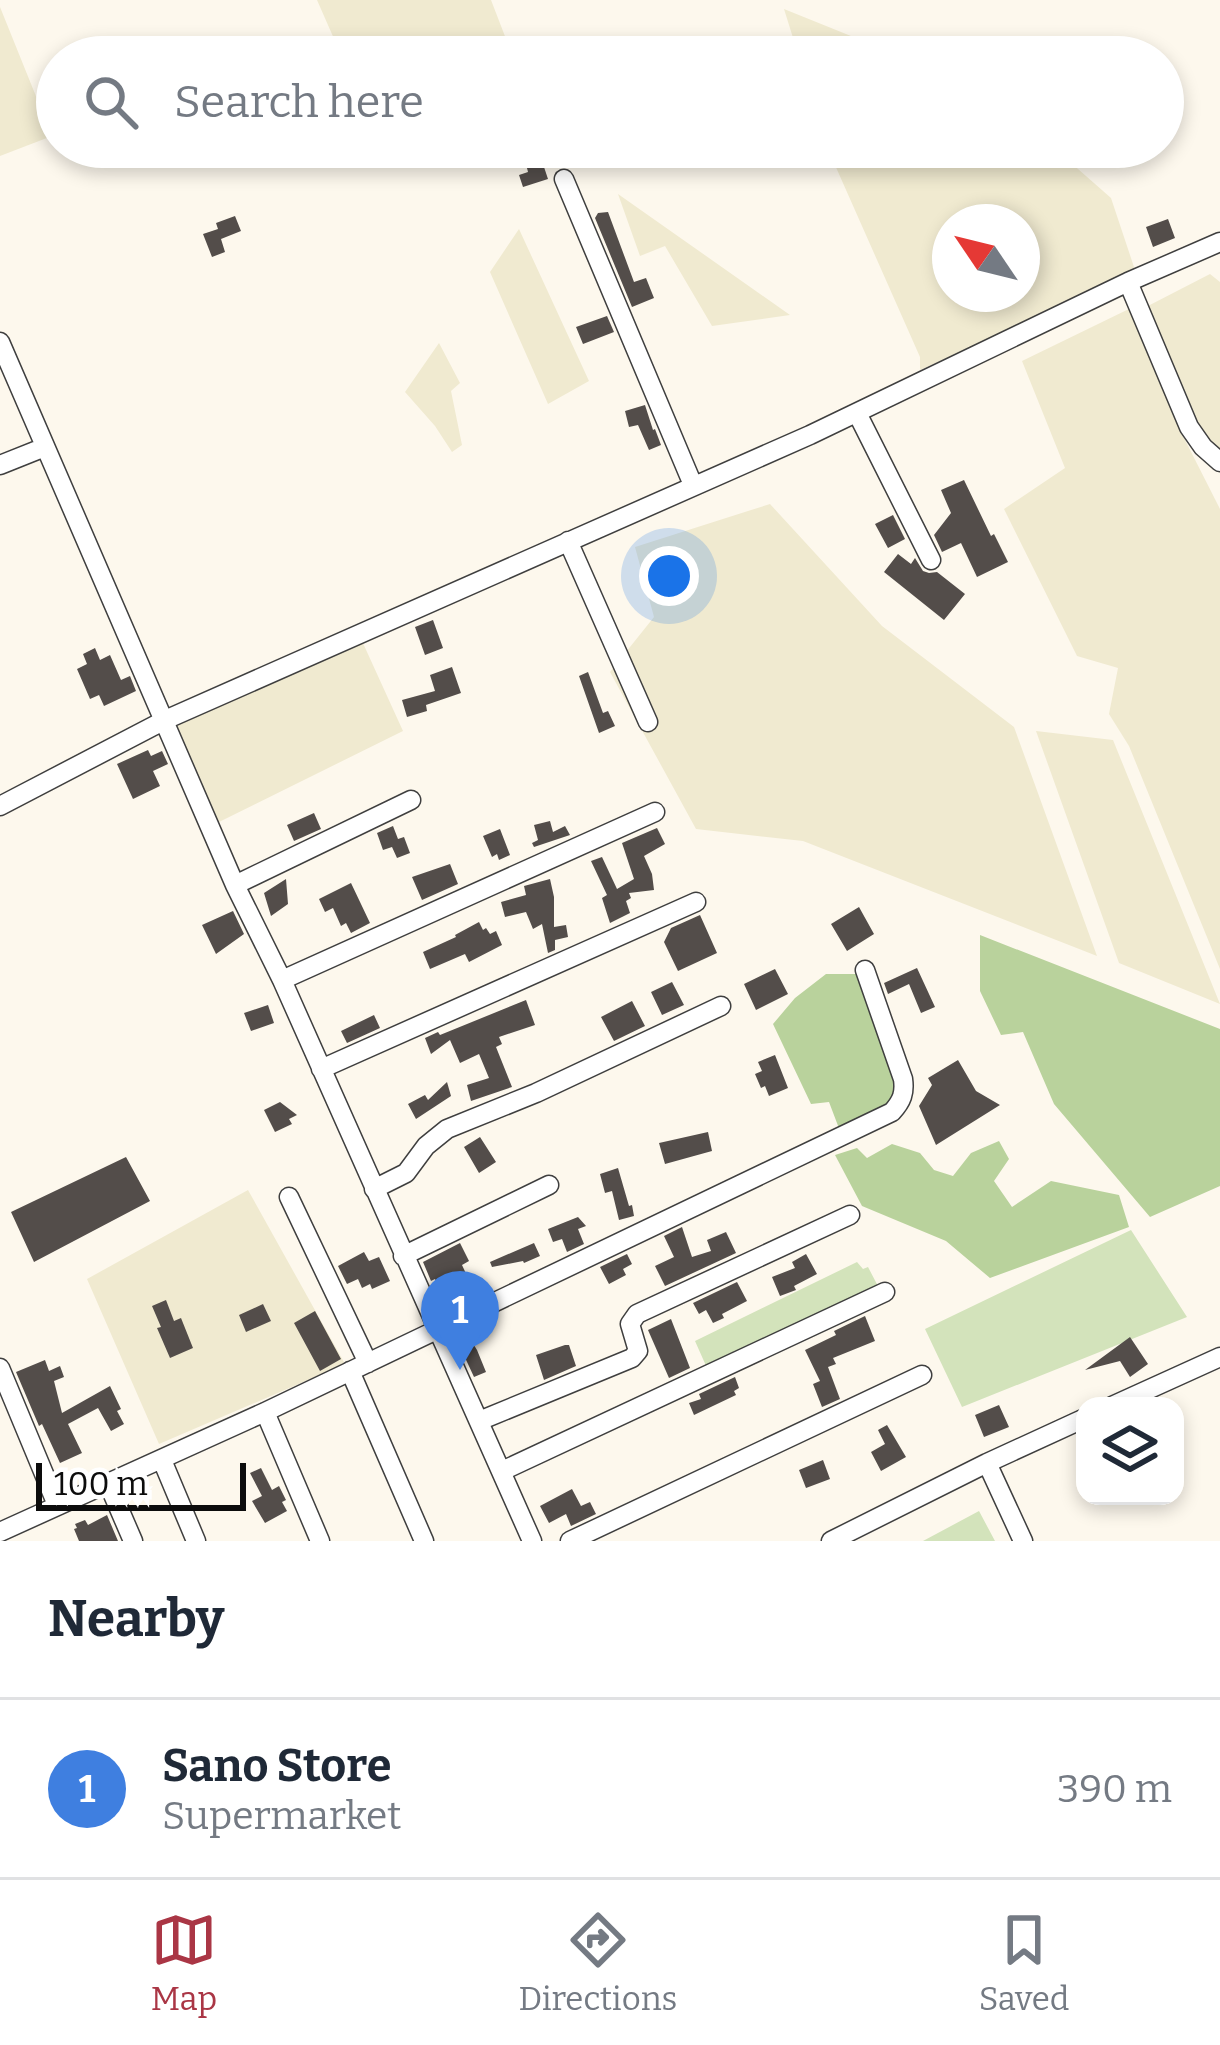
<!DOCTYPE html>
<style>
body{margin:0;font-family:Bitter,serif;background:#f2f2f3;color:#1f2937}
.controls{position:absolute;right:36px;bottom:36px;display:grid;overflow:hidden;border-radius:24px;box-shadow:0 6px 18px #0003}
.controls button{width:108px;height:108px;display:grid;place-items:center;padding:0;border:0;border-bottom:3px solid #e0e1e3;background:#fff;color:#1f2937;font:60px sans-serif}
.compass{position:absolute;left:932px;top:204px;width:108px;height:108px;border-radius:50%;background:#fff;box-shadow:0 6px 18px #0003;rotate:305deg}
.scale{position:absolute;left:36px;bottom:30px;width:210px;box-sizing:border-box;padding-left:12px;border:6px solid #0c0c0c;border-top:0;font-size:33px;line-height:42px;white-space:nowrap;color:#0c0c0c;-webkit-text-stroke:9px #fff;paint-order:stroke}
.you{position:absolute;left:669px;top:576px;width:42px;height:42px;margin:-30px;border:9px solid #fff;border-radius:50%;background:#1a73e8;box-shadow:0 0 0 18px #1a73e833}
.badge{display:grid;place-items:center;width:78px;height:78px;border-radius:50%;background:#aa3645;color:#fff;font-size:39px;font-weight:700}
.pin{position:absolute;translate:-50% -99px;filter:drop-shadow(0 3px 6px #0008)}
.pin::after{content:'';position:absolute;top:63px;width:42px;height:36px;background:inherit;clip-path:polygon(0 0,100% 0,50% 100%)}
.list{margin:0;padding:0;list-style:none}
h2{display:flex;justify-content:space-between;align-items:center;height:156px;margin:0;padding:0 48px;font-size:51px}
h2 small{font-size:39px;font-weight:400;color:#747a83}
.list li{display:grid;grid-template-columns:78px 1fr auto;gap:36px;align-items:center;box-sizing:border-box;height:180px;padding:0 48px;border-top:3px solid #e0e1e3}
.list b{display:block;font-size:45px;white-space:nowrap}
.list p{margin:0;font-size:39px;white-space:nowrap;color:#747a83}
.list em{font-size:39px;font-style:normal;color:#747a83}
.icon{flex:none;width:66px;height:66px;fill:none;stroke:currentColor;stroke-width:2;stroke-linecap:round;stroke-linejoin:round}
.map{position:relative;flex:none;width:1220px;height:1541px;overflow:hidden}
.search{position:absolute;background:#fff;box-shadow:0 6px 18px #0003;left:36px;right:36px;top:36px;height:132px;display:flex;align-items:center;gap:30px;box-sizing:border-box;padding:0 42px;border-radius:66px;color:#747a83;font-size:45px}
.sheet{height:336px;background:#fff}
nav{display:flex;justify-content:space-around;align-items:center;box-sizing:border-box;height:168px;border-top:3px solid #e0e1e3;background:#fff;font-size:33px;color:#747a83}
nav a{display:grid;justify-items:center;gap:6px}
nav .on{color:#aa3645}
.map>svg:first-child{display:block}
</style>
<div class="map">
<svg width="1220" height="1541" viewBox="0 0 1220 1541">
<rect width="100%" height="100%" fill="#fdf8ed"/>
<path fill="#f0ead0" fill-rule="evenodd" d="M317 0H491L513 57H342Z
M0 7 52 136 0 156Z
M784 9 903 57H799Z
M827 147H1053L1111 198 1136 273 920 370V357ZM950 222H1022V294H950Z
M618 194 790 315 712 326 665 246 640 256Z
M519 229 589 381 548 404 490 272Z
M1210 274 1220 282V456L1207 444 1144 308Z
M1133 307 1183 436 1220 509V969L1129 746 1109 714 1118 668 1077 656 1004 509 1065 468 1022 361Z
M439 343 460 383 451 391 462 445 452 452 435 426 405 392Z
M770 504 882 626 1014 727 1097 956 803 841 696 829 610 672 654 617 635 547Z
M362 641 403 731 215 824 172 723Z
M1036 731 1113 740 1220 1004 1119 963Z
M248 1190 345 1364 159 1444 87 1279Z"/>
<path fill="#d3e3bb" d="M1131 1230 1187 1317 962 1407 925 1329Z
M857 1262 863 1269 868 1267 880 1290 707 1368 695 1341Z
M979 1511 995 1541H923Z"/>
<path fill="#b9d29c" d="M980 935 1220 1029V1186L1150 1217 1054 1104 1023 1032 1001 1035 980 991Z
M826 974H861L899 1090 889 1110 840 1131 829 1102 811 1104 773 1024 795 998Z
M999 1141 1009 1159 994 1181 1012 1207 1051 1181 1119 1195 1129 1227 990 1278 946 1241 862 1206 835 1155 857 1148 867 1158 892 1144 920 1153 934 1170 953 1176 971 1153Z"/>
<path fill="#534d4a" d="M537 157 540 168 544 167 548 179 523 187 519 175 528 172 525 160Z
M608 212 634 282 646 278 654 298 632 307 595 218 598 213Z
M235 216 241 231 221 239 225 252 212 257 203 234 218 229 216 223Z
M1168 219 1175 238 1153 247 1146 227Z
M607 316 614 332 583 344 576 327Z
M645 405 653 430 655 429 661 445 649 450 638 425 629 427 625 411Z
M964 480 991 536 994 534 1008 562 977 577 961 543 942 552 934 535 951 513 941 490Z
M893 515 905 539 888 548 875 524Z
M898 554 911 564 915 558 923 571 929 573 937 572 965 594 944 620 884 572Z
M433 620 443 648 425 655 415 627Z
M95 648 100 660 110 655 121 680 130 676 136 691 104 706 99 695 90 699 77 669 87 664 83 654Z
M452 667 461 693 426 705 427 711 407 717 402 700 435 691 430 675Z
M588 672 603 713 608 711 615 726 599 733 579 676Z
M148 750 151 756 162 751 168 764 153 771 160 786 133 799 117 764Z
M314 813 321 829 294 841 287 825Z
M550 821 553 832 565 826 570 835 534 847 532 843 538 840 534 825Z
M393 826 398 839 404 837 410 853 397 858 392 847 383 850 377 833Z
M657 828 665 844 644 856 652 874 654 890 629 893 631 898 626 901 630 913 610 923 602 898 607 895 591 861 602 857 617 889 634 879 622 843Z
M500 829 510 855 499 860 497 854 492 857 483 836Z
M450 864 458 884 422 900 412 877Z
M286 879 288 904 271 916 264 893Z
M550 879 554 897V927L566 925 568 937 555 940V950L548 953 542 924 533 929 526 912 505 917 501 902 526 895 524 886Z
M351 883 370 923 351 933 346 923 341 926 333 908 325 912 319 899Z
M859 907 874 934 847 951 831 924Z
M233 911 244 934 216 954 202 925Z
M700 915 717 953 678 971 664 942 671 928Z
M479 922 483 930 486 928 490 934 496 931 502 945 469 962 465 954 430 969 423 952 456 937 455 935Z
M917 968 935 1007 921 1013 909 984 888 994 884 983Z
M775 969 788 994 756 1010 744 984Z
M672 982 684 1005 662 1015 651 992Z
M526 1000 535 1025 499 1037 502 1044 496 1047 512 1087 471 1101 467 1085 489 1078 479 1054 460 1063 450 1040 431 1054 425 1038 438 1032 440 1035Z
M632 1001 645 1026 614 1041 601 1017Z
M268 1005 274 1023 251 1031 244 1013Z
M374 1015 380 1028 347 1043 341 1031Z
M775 1055 788 1088 769 1096 765 1086 761 1088 755 1074 762 1071 758 1062Z
M958 1060 976 1091 1000 1105 936 1145 919 1106 932 1085 928 1078Z
M447 1082 451 1096 416 1119 408 1104 425 1095 428 1100Z
M280 1102 297 1115 289 1119 292 1124 275 1132 264 1110Z
M708 1132 712 1151 665 1164 659 1143Z
M480 1137 496 1162 479 1173 464 1147Z
M126 1157 150 1201 34 1262 11 1212Z
M618 1168 629 1206 632 1205 634 1216 619 1220 612 1191 605 1193 600 1174Z
M578 1217 586 1226 578 1229 584 1244 567 1252 562 1239 553 1242 548 1229Z
M682 1227 692 1257 711 1251 707 1240 726 1232 736 1253 665 1286 655 1266 674 1257 664 1236Z
M460 1243 469 1261 462 1265 475 1293 447 1305 435 1279 431 1281 423 1262Z
M534 1243 540 1256 524 1263 523 1261 492 1267 490 1262Z
M364 1252 369 1261 379 1257 390 1281 372 1289 370 1284 362 1288 358 1279 347 1284 338 1266Z
M627 1254 632 1264 623 1269 626 1275 609 1284 600 1267Z
M806 1254 817 1274 794 1286 796 1290 780 1296 772 1277 795 1268 792 1262Z
M737 1282 747 1301 722 1314 724 1318 713 1323 706 1310 699 1314 693 1303Z
M166 1300 174 1321 181 1318 193 1348 170 1358 157 1328 161 1327 152 1306Z
M263 1304 271 1321 246 1332 239 1315Z
M315 1311 341 1359 320 1371 294 1323Z
M865 1316 875 1341 833 1358 836 1364 828 1367 840 1399 822 1407 813 1384 820 1381 805 1350 836 1335 834 1331Z
M671 1319 690 1368 669 1378 648 1330Z
M465 1331 477 1350 486 1372 474 1377 455 1336Z
M1130 1337 1148 1364 1130 1377 1120 1361 1085 1370Z
M565 1345H569L576 1366 544 1380 536 1355Z
M45 1360 49 1371 60 1366 64 1377 54 1381 62 1413 110 1386 121 1409 117 1411 124 1424 111 1431 98 1408 68 1424 82 1453 60 1463 42 1424 39 1426 16 1372Z
M735 1377 739 1388 734 1391 736 1395 694 1415 689 1403 701 1399 699 1394Z
M999 1405 1009 1427 984 1437 975 1415Z
M887 1425 906 1457 881 1471 871 1452 885 1444 878 1430Z
M823 1460 830 1479 806 1488 799 1470Z
M261 1468 272 1490 279 1486 286 1500 282 1502 287 1511 265 1523 252 1501 262 1496 250 1473Z
M572 1489 581 1506 590 1502 596 1514 571 1526 566 1514 549 1523 540 1506Z
M107 1515 118 1541H79L74 1529 77 1528 75 1524 85 1520 88 1525Z"/>
<g fill="none" stroke-linecap="round" stroke-linejoin="round">
<defs>
<path id="minor" d="M564 179 693 485
M1128 282 1189 427 1203 447 1220 462
M0 342 235 885 282 980 532 1541
M857 413 931 560
M0 465 45 447
M568 541 648 722
M0 806 165 720 810 435 1128 282 1220 242
M235 885 411 800
M282 980 655 812
M321 1069 696 902
M374 1189 406 1173 426 1146 447 1129 536 1093 721 1006
M289 1197 368 1363
M403 1256 549 1185
M0 1368 57 1505
M350 1371 424 1541
M1112 1406 1220 1357
M265 1412 320 1541
M479 1421 632 1358 638 1351 630 1324 637 1314 850 1215
M162 1460 196 1541
M987 1463 1023 1541
M502 1471 885 1292
M108 1483 133 1541
M0 1532 265 1412 892 1112C902 1101 905 1093 903 1079L865 970
M570 1541 922 1375
M831 1541 987 1463 1085 1418"/>
</defs>
<use href="#minor" stroke="#3f3f3f" stroke-width="21"/>
<use href="#minor" stroke="#fff" stroke-width="18"/>
</g>
</svg>
<div class="controls">
<button><svg class="icon" aria-label="layers" viewBox="0 0 24 24"><path d="M12 4l9 5-9 5-9-5zM3 14l9 5 9-5"/></svg></button>
</div>
<svg class="compass" viewBox="-18 -18 36 36"><path d="M0-13l5 13h-10z" fill="#e53935"/><path d="M0 13l5-13h-10z" fill="#747a83"/></svg>
<div class="scale">100 m</div>
<div class="you"></div>
<div class="pin badge" style="left:460px;top:1370px;background:#3f7fe0">1</div>
<div class="search"><svg class="icon" aria-label="search" viewBox="0 0 24 24"><circle cx="10" cy="10" r="6"/><path d="M15 15l6 6"/></svg>Search here</div>
</div>
<section class="sheet">
<h2>Nearby<small></small></h2>
<ul class="list">
<li><span class="badge" style="background:#3f7fe0">1</span><div><b>Sano Store</b><p>Supermarket</p></div><em>390 m</em></li>
</ul>
</section>
<nav>
<a class="on"><svg class="icon" aria-label="map" viewBox="0 0 24 24"><path d="M3 6l6-2 6 2 6-2v14l-6 2-6-2-6 2zM9 4v14M15 6v14"/></svg>Map</a>
<a><svg class="icon" aria-label="directions" viewBox="0 0 24 24"><path d="M12 3l9 9-9 9-9-9zM9 14v-3h6M13 9l2 2-2 2"/></svg>Directions</a>
<a><svg class="icon" aria-label="saved" viewBox="0 0 24 24"><path d="M7 4h10v16l-5-4-5 4z"/></svg>Saved</a>
</nav>
